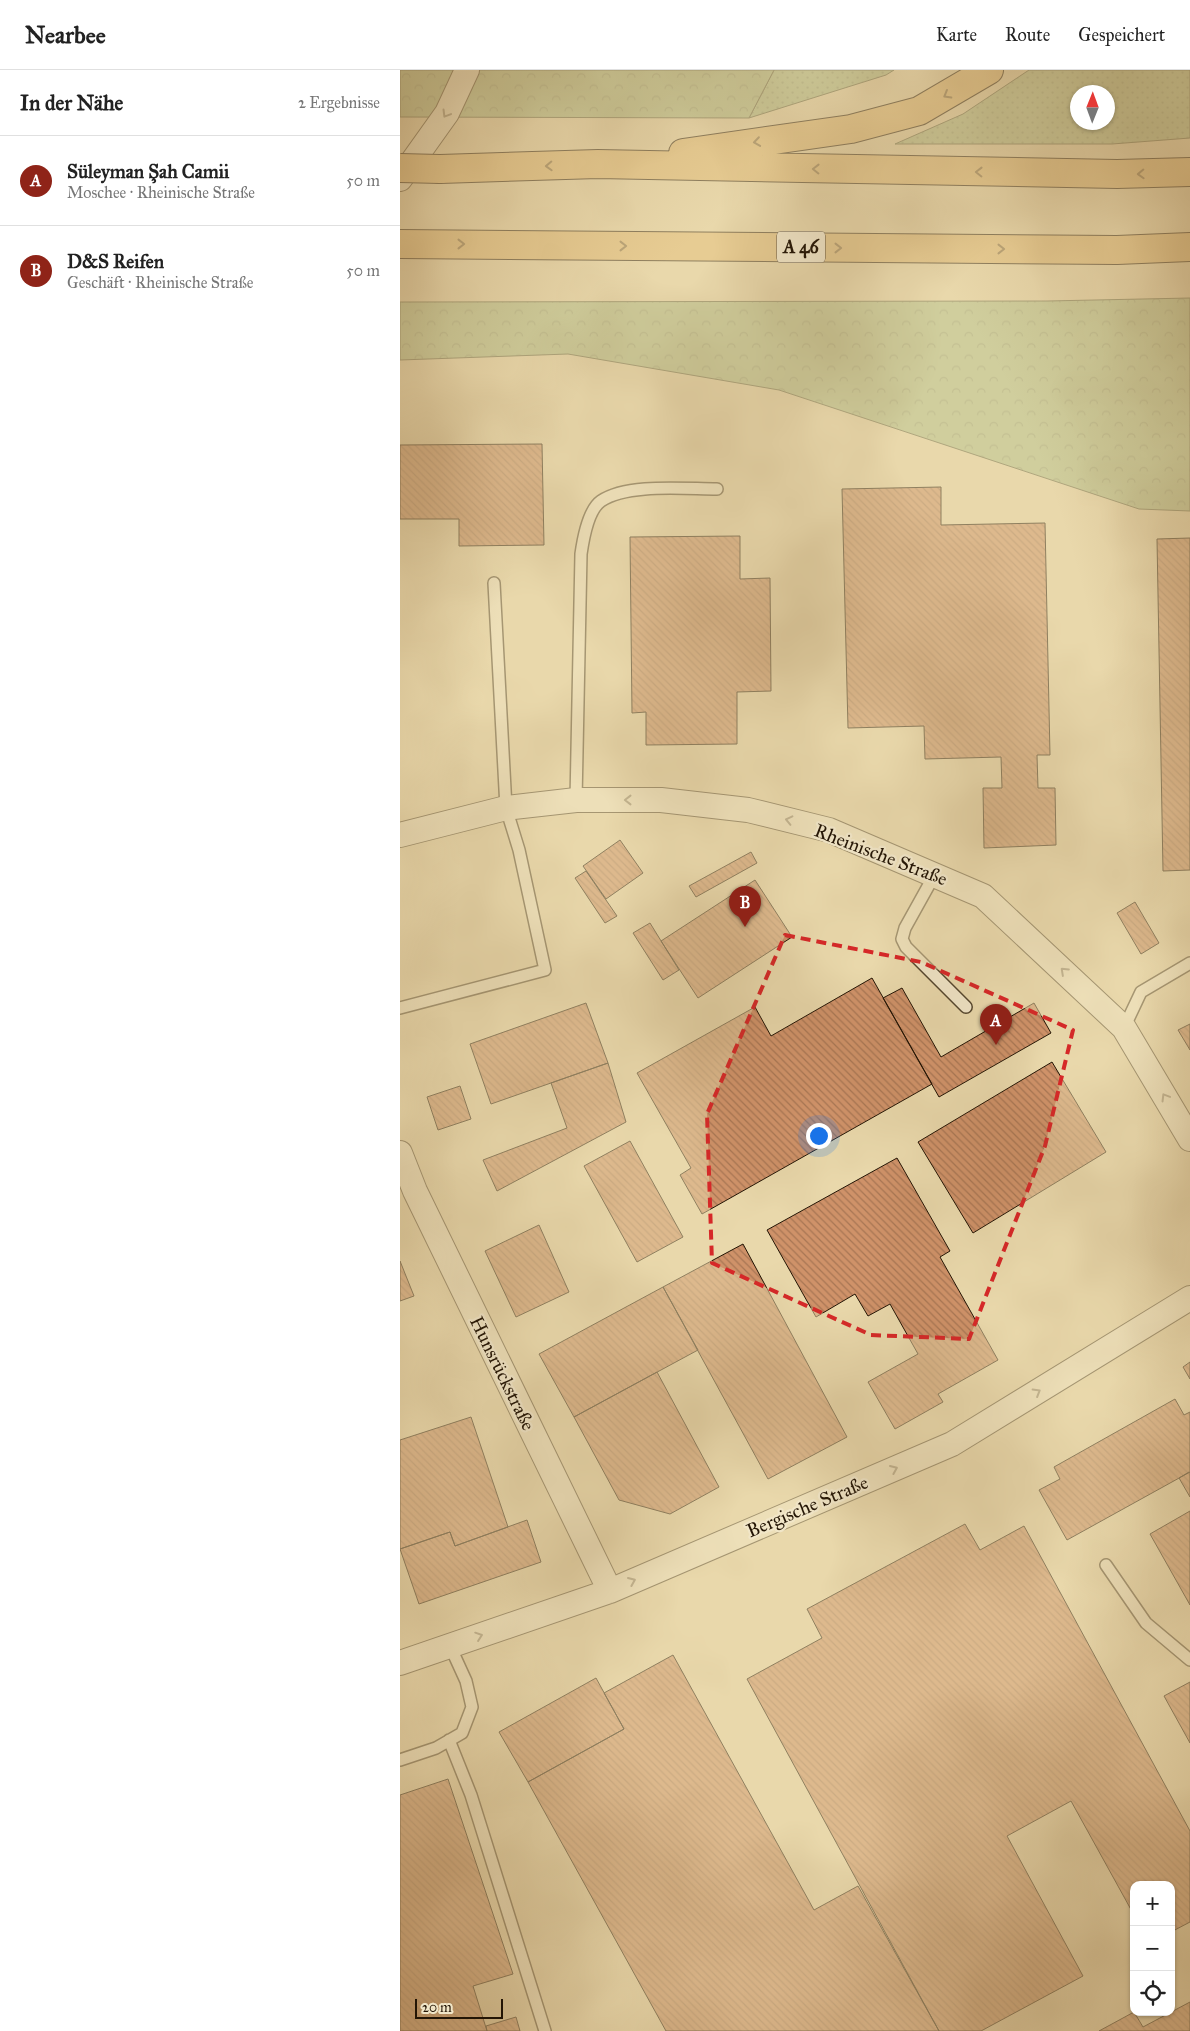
<!DOCTYPE html>
<html lang="de">
<meta charset="utf-8">
<style>
body{margin:0;font-family:"IM FELL Great Primer",serif;background:#f6f6f6;color:#222}
.controls{position:absolute;right:15px;bottom:15px;display:grid;overflow:hidden;border-radius:10px;box-shadow:0 1px 4px #0004}
.controls button{width:45px;height:45px;display:grid;place-items:center;padding:0;border:0;border-bottom:1px solid #e0e0e0;background:#fff;color:#222;font:25px sans-serif}
.compass{position:absolute;left:670px;top:15px;width:45px;height:45px;border-radius:50%;background:#fff;box-shadow:0 1px 4px #0004;rotate:1deg}
.scale{position:absolute;left:15px;bottom:12px;width:88px;box-sizing:border-box;padding-left:5px;border:2px solid #231505;border-top:0;font-size:14px;line-height:18px;white-space:nowrap;color:#231505;-webkit-text-stroke:4px #f1e6c8;paint-order:stroke}
.you{position:absolute;left:418px;top:1065px;width:18px;height:18px;margin:-12px;border:4px solid #fff;border-radius:50%;background:#1a73e8;box-shadow:0 0 0 8px #1a73e833}
.badge{display:grid;place-items:center;width:32px;height:32px;border-radius:50%;background:#8f2418;color:#fff;font-size:16px;font-weight:700}
.pin{position:absolute;translate:-50% -41px;filter:drop-shadow(0 1px 2px #0008)}
.pin::after{content:'';position:absolute;top:26px;width:18px;height:15px;background:inherit;clip-path:polygon(0 0,100% 0,50% 100%)}
.list{margin:0;padding:0;list-style:none}
h2{display:flex;justify-content:space-between;align-items:center;height:65px;margin:0;padding:0 20px;font-size:21px}
h2 small{font-size:16px;font-weight:400;color:#767676}
.list li{display:grid;grid-template-columns:32px 1fr auto;gap:15px;align-items:center;box-sizing:border-box;height:90px;padding:0 20px;border-top:1px solid #e0e0e0}
.list b{display:block;font-size:19px;white-space:nowrap}
.list p{margin:0;font-size:16px;white-space:nowrap;color:#767676}
.list em{font-size:16px;font-style:normal;color:#767676}
.icon{flex:none;width:28px;height:28px;fill:none;stroke:currentColor;stroke-width:2;stroke-linecap:round;stroke-linejoin:round}
.map{position:relative;flex:none;width:790px;height:1961px;overflow:hidden}
header{display:flex;align-items:center;gap:30px;box-sizing:border-box;height:70px;padding:0 25px;background:#fff;border-bottom:1px solid #e0e0e0}
header strong{font-size:24px}
nav{display:flex;gap:28px;margin-inline-start:auto;font-size:18px}
main{display:flex}
aside{flex:1;background:#fff}
.map>svg:first-child{display:block}
</style>
<header>
<strong>Nearbee</strong>
<nav><a>Karte</a><a>Route</a><a>Gespeichert</a></nav>
</header>
<main>
<aside>
<h2>In der Nähe<small>2 Ergebnisse</small></h2>
<ul class="list">
<li><span class="badge">A</span><div><b>Süleyman Şah Camii</b><p>Moschee · Rheinische Straße</p></div><em>50 m</em></li>
<li><span class="badge">B</span><div><b>D&amp;S Reifen</b><p>Geschäft · Rheinische Straße</p></div><em>50 m</em></li>
</ul>
</aside>
<div class="map">
<svg width="790" height="1961" viewBox="0 0 790 1961">
<defs>
<pattern id="green-dots" width="8" height="8" patternUnits="userSpaceOnUse" patternTransform="scale(1.25)"><rect width="8" height="8" fill="#b1c08c"/><path d="M2 2h.1M6 6h.1" fill="none" stroke="#98a477" stroke-width="1.8" stroke-linecap="round"/></pattern>
<pattern id="forest-crowns" width="20" height="18" patternUnits="userSpaceOnUse" patternTransform="scale(1.25)"><rect width="20" height="18" fill="#b1c08c"/><path d="M2 6a3 3 0 1 1 6 0M12 15a3 3 0 1 1 6 0" fill="none" stroke="#98a477"/></pattern>
<pattern id="building-back-hatch" width="6" height="6" patternUnits="userSpaceOnUse" patternTransform="scale(1.25)"><rect width="6" height="6" fill="#cf9269"/><path d="M-1 5l2 2M0 0l6 6M5-1l2 2" fill="none" stroke="#a87654"/></pattern>
</defs>
<rect width="100%" height="100%" fill="#e9d8ab"/>
<filter id="stains"><feTurbulence type="fractalNoise" baseFrequency=".004" numOctaves="4"/><feColorMatrix values="0 0 0 0 .2 0 0 0 0 .09 0 0 0 0 .02 0 0 0 .5 -.17"/></filter>
<radialGradient id="worn" r=".72"><stop offset=".6" stop-color="#630" stop-opacity="0"/><stop offset="1" stop-color="#630" stop-opacity=".3"/></radialGradient>
<path fill="url(#green-dots)" stroke="#6a6a48" fill-rule="evenodd" d="M374 0H494L486 5 349 48Z
M629 0H790V68L712 74H495L563 44ZM678 22H708V52H678Z"/>
<path fill="url(#forest-crowns)" stroke="#6a6a48" d="M0 0H374L349 48 0 47Z
M790 228V441L739 439 379 320 168 284 0 290V232L647 231Z"/>
<path fill="url(#building-back-hatch)" stroke="#231505" d="M142 374 144 475 59 476V449H0V375Z
M541 417V455L645 453 650 685H637L638 718H655L656 775 584 778 583 718H602L601 687 525 689 524 656 448 658 442 419Z
M340 466V509L370 508 371 621 337 622V674L246 675V642L232 643 230 467Z
M790 468V800L763 801 757 469Z
M220 770 243 803 206 829 183 796Z
M351 782 357 793 296 827 289 816Z
M186 801 217 846 205 853 175 808Z
M355 810 392 867 298 928 261 871Z
M735 832 759 873 741 884 717 843Z
M250 853 279 900 263 910 233 863Z
M472 908 532 1014 302 1144 280 1105 291 1098 237 1003 355 937 371 966Z
M502 918 541 987 634 933 651 963 539 1027 483 928Z
M186 933 208 993 91 1034 70 974Z
M790 954V980L778 960Z
M652 992 706 1082 573 1163 518 1072Z
M208 993 226 1052 97 1121 83 1090 167 1058 151 1013Z
M60 1016 71 1049 38 1060 27 1027Z
M230 1071 283 1167 237 1192 184 1096Z
M497 1088 550 1181 540 1187 598 1290 538 1324 543 1332 495 1359 468 1312 518 1284 490 1234 468 1246 455 1224 416 1247 367 1160Z
M139 1155 169 1222 116 1247 85 1181Z
M343 1174 447 1367 368 1409 263 1217Z
M0 1191 14 1226 0 1231Z
M263 1217 298 1280 174 1347 139 1284Z
M790 1292V1309L783 1297Z
M257 1302 319 1417 270 1444 219 1430 174 1347Z
M775 1329 784 1345 790 1342V1402L667 1470 639 1420 660 1409 654 1397Z
M71 1347 108 1457 55 1476 50 1462 0 1479V1370Z
M789 1402 790 1403V1427L779 1408Z
M790 1441V1535L750 1464Z
M127 1450 141 1492 19 1534 0 1479 50 1462 55 1476Z
M565 1454 580 1480 624 1456 790 1761V1852L771 1862V1815H734V1845L671 1731 607 1766 683 1906 581 1961H539L347 1609 422 1568 407 1539Z
M273 1585 414 1840 458 1816 539 1961H266L128 1712 224 1659 204 1623Z
M196 1608 224 1659 128 1712 99 1662Z
M790 1612V1673L764 1626Z
M48 1709 113 1904 73 1916 87 1961H0V1725Z
M790 1932V1961H699L734 1942 743 1957Z
M116 1947 120 1961H87L86 1956Z"/>
<g fill="none" stroke-linecap="round" stroke-linejoin="round">
<defs>
<path id="service" d="M176 730 181 484C183 470 188 440 201 431 227 413 285 419 317 419
M535 804 505 858 502 869 506 877 566 937
M0 938 145 900 119 780 106 738 94 513
M724 958 741 922 790 893
M706 1495 746 1553 790 1590
M49 1670 71 1725 145 1961
M0 1690 36 1678 62 1663 72 1637 66 1611 50 1576"/>
<path id="minor" d="M0 109 47 43 67 0
M0 765 106 738 176 730H261L348 740 429 760 583 826 724 958 790 1069
M0 1083 15 1121 210 1521
M0 1593 210 1521 552 1374 790 1228"/>
<path id="motorway" d="M283 83 451 59 519 41 589 0
M40 99 198 94 717 104 790 102
M0 174 717 180 790 177"/>
</defs>
<use href="#service" stroke="#54462e" stroke-width="14"/>
<use href="#minor" stroke="#54462e" stroke-width="26"/>
<use href="#motorway" stroke="#231505" stroke-width="30"/>
<use href="#service" stroke="#f1e6c8" stroke-width="11"/>
<use href="#minor" stroke="#f1e6c8" stroke-width="24"/>
<use href="#motorway" stroke="#e4bc76" stroke-width="28"/>
<defs>
<path id="motorway-bridge" d="M0 98 40 99"/>
</defs>
<use href="#motorway-bridge" stroke="#231505" stroke-width="30" stroke-linecap="butt"/>
<use href="#motorway-bridge" stroke="#e4bc76" stroke-width="28"/>
</g>
<defs><path id="oneway-chevron" d="M-2-3.5L2.5 0L-2 3.5" fill="none" stroke-width="1.6" stroke-linecap="round" stroke-linejoin="round" transform="scale(1.25)"/></defs>
<g stroke="#84683e">
<use href="#oneway-chevron" transform="translate(547 25) rotate(150)"/>
<use href="#oneway-chevron" transform="translate(357 72) rotate(172)"/>
<use href="#oneway-chevron" transform="translate(149 96) rotate(178)"/>
<use href="#oneway-chevron" transform="translate(416 99) rotate(-179)"/>
<use href="#oneway-chevron" transform="translate(579 102) rotate(-179)"/>
<use href="#oneway-chevron" transform="translate(741 104) rotate(178)"/>
<use href="#oneway-chevron" transform="translate(61 174)"/>
<use href="#oneway-chevron" transform="translate(223 176)"/>
<use href="#oneway-chevron" transform="translate(438 178)"/>
<use href="#oneway-chevron" transform="translate(601 179)"/>
</g>
<g stroke="#948870">
<use href="#oneway-chevron" transform="translate(46 44) rotate(121)"/>
<use href="#oneway-chevron" transform="translate(228 730) rotate(-180)"/>
<use href="#oneway-chevron" transform="translate(389 750) rotate(-167)"/>
<use href="#oneway-chevron" transform="translate(664 901) rotate(-137)"/>
<use href="#oneway-chevron" transform="translate(765 1027) rotate(-121)"/>
<use href="#oneway-chevron" transform="translate(637 1322) rotate(-31)"/>
<use href="#oneway-chevron" transform="translate(494 1399) rotate(-23)"/>
<use href="#oneway-chevron" transform="translate(232 1511) rotate(-23)"/>
<use href="#oneway-chevron" transform="translate(79 1566) rotate(-19)"/>
</g>
<path d="M0 0H790V1961H0ZM385 865 521 892 673 960 645 1076 569 1269 471 1265 312 1193 307 1044Z" fill="#e9d8ab" fill-opacity=".55" fill-rule="evenodd"/>
<path fill="none" stroke="#d62828" stroke-width="4" stroke-dasharray="10 6" stroke-linejoin="round" d="M385 865 521 892 673 960 645 1076 569 1269 471 1265 312 1193 307 1044Z"/>
<g text-anchor="middle" stroke-width="4.5" stroke-linejoin="round" paint-order="stroke">
<rect fill="#f1e6c8" stroke="#615440" stroke-width="1" x="377" y="161.5" width="48" height="31" rx="4"/>
<g font-size="18" font-weight="bold" fill="#231505">
<text x="401" y="183">A 46</text>
</g>
<g font-size="19" fill="#231505" stroke="#f1e6c8">
<text transform="translate(481 784) rotate(21)" y="7">Rheinische Straße</text>
<text transform="translate(103 1303) rotate(64)" y="7">Hunsrückstraße</text>
<text transform="translate(407 1436) rotate(-23)" y="7">Bergische Straße</text>
</g>
</g>
<rect width="100%" height="100%" filter="url(#stains)"/>
<rect width="100%" height="100%" fill="url(#worn)"/>
</svg>
<div class="controls">
<button>+</button>
<button>−</button>
<button><svg class="icon" aria-label="locate" viewBox="0 0 24 24"><circle cx="12" cy="12" r="6"/><path d="M12 2v4M12 18v4M2 12h4M18 12h4"/></svg></button>
</div>
<svg class="compass" viewBox="-18 -18 36 36"><path d="M0-13l5 13h-10z" fill="#e53935"/><path d="M0 13l5-13h-10z" fill="#767676"/></svg>
<div class="scale">20 m</div>
<div class="you"></div>
<div class="pin badge" style="left:596px;top:975px">A</div>
<div class="pin badge" style="left:345px;top:857px">B</div>
</div>
</main>
